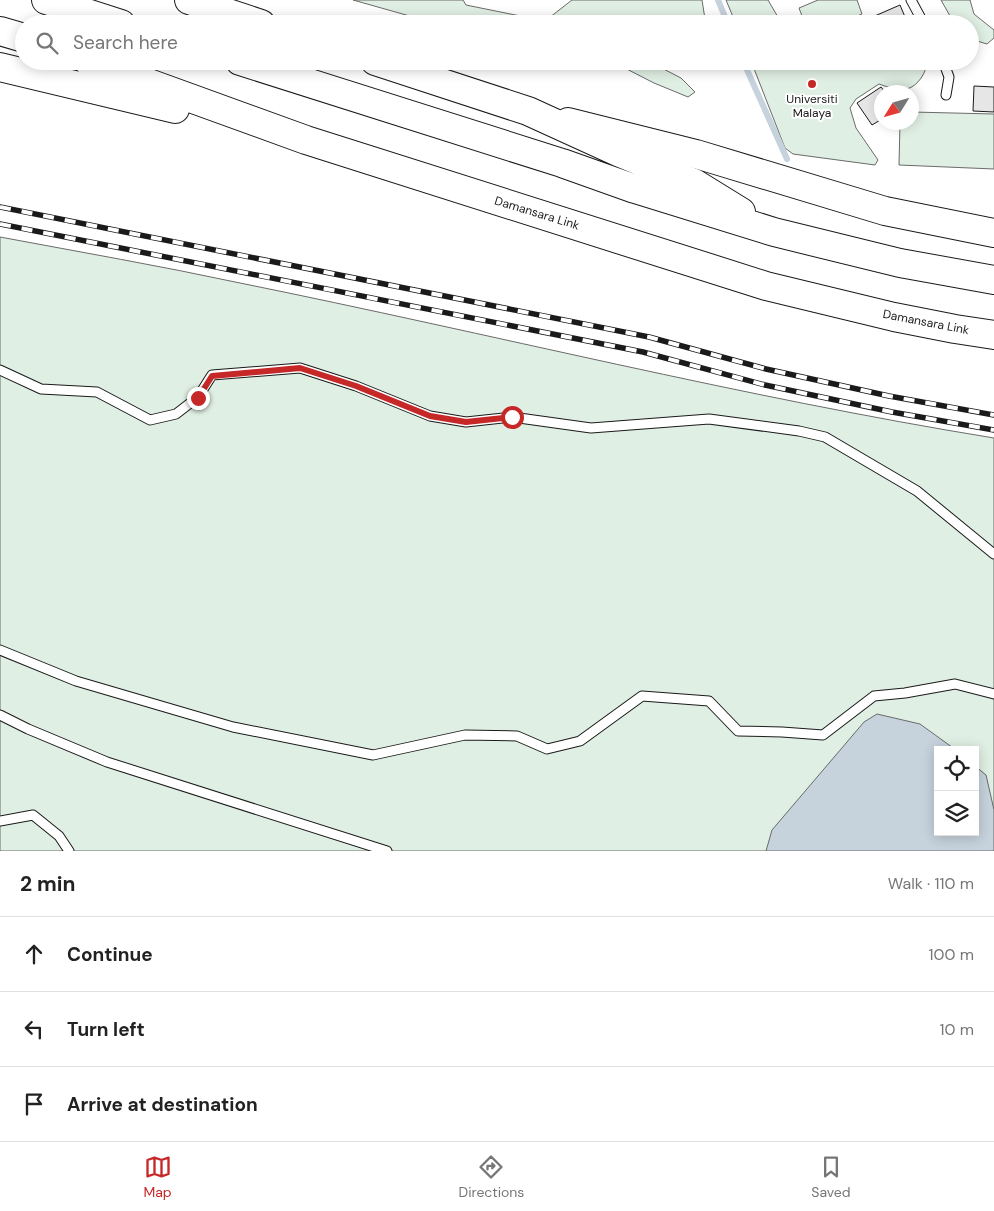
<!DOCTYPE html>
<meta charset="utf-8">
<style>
body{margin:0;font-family:"DM Sans",sans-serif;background:#f6f6f6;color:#222}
.controls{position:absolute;right:15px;bottom:15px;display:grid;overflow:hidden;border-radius:0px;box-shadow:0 2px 12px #0003}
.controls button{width:45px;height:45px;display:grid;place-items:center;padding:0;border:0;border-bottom:1px solid #e0e0e0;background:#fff;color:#222;font:25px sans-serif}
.compass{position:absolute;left:874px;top:85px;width:45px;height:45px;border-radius:50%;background:#fff;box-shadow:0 2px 12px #0003;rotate:233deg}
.stop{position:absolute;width:15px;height:15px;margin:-11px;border:4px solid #c62828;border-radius:50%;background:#fff}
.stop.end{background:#c62828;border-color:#fff;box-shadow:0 1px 5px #0008}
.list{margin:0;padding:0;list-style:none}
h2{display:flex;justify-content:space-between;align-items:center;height:65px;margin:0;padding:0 20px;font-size:21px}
h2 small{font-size:16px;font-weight:400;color:#767676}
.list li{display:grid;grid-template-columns:32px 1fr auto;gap:15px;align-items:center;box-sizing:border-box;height:75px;padding:0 20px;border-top:1px solid #e0e0e0}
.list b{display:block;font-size:19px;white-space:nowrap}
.list em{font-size:16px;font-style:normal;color:#767676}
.icon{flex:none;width:28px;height:28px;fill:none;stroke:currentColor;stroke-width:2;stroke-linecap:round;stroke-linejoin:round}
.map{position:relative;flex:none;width:994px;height:851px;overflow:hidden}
.search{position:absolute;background:#fff;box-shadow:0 2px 12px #0003;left:15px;right:15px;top:15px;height:55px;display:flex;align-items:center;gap:12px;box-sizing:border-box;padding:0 18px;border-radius:28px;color:#767676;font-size:19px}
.sheet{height:290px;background:#fff}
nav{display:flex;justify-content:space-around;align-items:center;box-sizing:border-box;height:70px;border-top:1px solid #e0e0e0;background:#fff;font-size:14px;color:#767676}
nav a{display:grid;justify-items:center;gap:2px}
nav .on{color:#c62828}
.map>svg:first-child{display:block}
</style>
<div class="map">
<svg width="994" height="851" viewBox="0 0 994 851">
<rect width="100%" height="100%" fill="#fff"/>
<path fill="#e0efe3" stroke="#6a6a6a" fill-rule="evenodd" d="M353 0H463L466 5 545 21 572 0H702L705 19 704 24H659L654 18 630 19 625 24H438Z
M726 0H768L782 24H736Z
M818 0H857L862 14 838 24H805L799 8Z
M941 0H970L974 14 994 30V38L987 44 977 41 970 35V24H958L950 16Z
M611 61H648L681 78 695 92 688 97 654 83Z
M751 61H843C858 68 867 64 882 61 896 59 913 61 927 61 927 72 918 86 907 89 899 91 887 87 879 84L856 99 850 108 856 128 878 160 875 165 793 154 785 148Z
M912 112 994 114V169L899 165 900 123 912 122Z
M0 237C80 252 161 266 240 283 492 334 741 397 994 438V851H0ZM938 750H975V832H938Z"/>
<path fill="#c6d2dc" stroke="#6a6a6a" d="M877 714 920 724 956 750H938V832H975V766L986 775 994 810V851H766L772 830 864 722Z"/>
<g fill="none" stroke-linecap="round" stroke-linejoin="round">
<path stroke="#c6d2dc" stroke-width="6" d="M718 0 728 24
M743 61 787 159"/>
</g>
<path fill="#e6e6e6" stroke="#1a1a1a" d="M900 5 908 24H855L877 15Z
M974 86 994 87V112L973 111Z
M881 87 885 92H882V119L872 125 857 103Z"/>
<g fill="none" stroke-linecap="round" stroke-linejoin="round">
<defs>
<path id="service" d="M911 0 924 24
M943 61 949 77 946 95
M0 370 41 389 97 392 150 420 176 414 198 397 212 375 300 368 356 386 430 416 466 422 512 417 591 428 709 419 799 431 825 437 917 491 994 554
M0 650 76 681 233 727 373 755 465 735 517 736 547 749 580 741 642 696 709 701 738 731 782 732 823 735 874 696 905 693 955 684 994 694
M0 715 28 729 107 762 387 851
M0 821 33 815 59 836 69 851"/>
<path id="primary" d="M568 122 696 154 885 211 994 233"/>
<path id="motorway" d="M46 0 121 24
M189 0 261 24
M0 31 24 38
M88 61 306 140 766 286 894 317 955 329 994 335
M240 61 562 163 635 189 774 232 900 263 994 280
M375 61 528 111 618 152 694 183 741 212
M0 67 175 109"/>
</defs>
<use href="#service" stroke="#1a1a1a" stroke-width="11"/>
<use href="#primary" stroke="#1a1a1a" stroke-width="30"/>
<use href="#motorway" stroke="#1a1a1a" stroke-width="30"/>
<use href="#service" stroke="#fff" stroke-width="9"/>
<use href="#primary" stroke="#fff" stroke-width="28"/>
<use href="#motorway" stroke="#fff" stroke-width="28"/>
<defs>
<path id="rail" d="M0 207 649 337 766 369 889 396 994 415
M0 224 643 352 765 385 892 412 994 430"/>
</defs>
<use href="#rail" stroke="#1a1a1a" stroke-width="5.5"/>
<use href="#rail" stroke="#fff" stroke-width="4" stroke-dasharray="11" stroke-linecap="butt"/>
</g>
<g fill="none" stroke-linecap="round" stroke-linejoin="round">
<path stroke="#c62828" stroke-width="6" d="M198 398 212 376 300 368 356 386 430 416 466 422 512 417"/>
</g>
<circle fill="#c62828" stroke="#fff" stroke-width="2" cx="812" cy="84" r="5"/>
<g text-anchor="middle" stroke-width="4" stroke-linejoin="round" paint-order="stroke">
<g font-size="12" fill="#1a1a1a" stroke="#fff">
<text x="812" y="103">Universiti<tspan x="812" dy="14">Malaya</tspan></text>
</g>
<g font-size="12" fill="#1a1a1a" stroke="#fff">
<text transform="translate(537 213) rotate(17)" y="4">Damansara Link</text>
<text transform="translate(926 322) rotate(11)" y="4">Damansara Link</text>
</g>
</g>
</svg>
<div class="controls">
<button><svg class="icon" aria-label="locate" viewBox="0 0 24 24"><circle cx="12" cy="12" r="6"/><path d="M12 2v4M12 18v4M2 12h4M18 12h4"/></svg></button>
<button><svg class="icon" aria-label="layers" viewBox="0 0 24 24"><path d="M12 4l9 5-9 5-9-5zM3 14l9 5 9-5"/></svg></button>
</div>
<svg class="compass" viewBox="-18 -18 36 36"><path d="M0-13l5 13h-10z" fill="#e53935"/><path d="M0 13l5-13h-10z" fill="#767676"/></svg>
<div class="stop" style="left:512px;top:417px"></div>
<div class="stop end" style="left:198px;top:398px"></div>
<div class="search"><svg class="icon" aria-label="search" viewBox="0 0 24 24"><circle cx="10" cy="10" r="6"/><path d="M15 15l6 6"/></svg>Search here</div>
</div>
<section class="sheet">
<h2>2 min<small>Walk · 110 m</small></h2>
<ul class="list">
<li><svg class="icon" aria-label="ahead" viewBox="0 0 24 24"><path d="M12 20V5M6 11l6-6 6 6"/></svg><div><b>Continue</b></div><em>100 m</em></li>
<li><svg class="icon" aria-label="left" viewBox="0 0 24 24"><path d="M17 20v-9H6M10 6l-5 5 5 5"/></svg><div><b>Turn left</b></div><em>10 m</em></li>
<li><svg class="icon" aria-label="arrive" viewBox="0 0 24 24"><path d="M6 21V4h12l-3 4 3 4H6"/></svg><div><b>Arrive at destination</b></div></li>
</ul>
</section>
<nav>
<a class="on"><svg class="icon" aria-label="map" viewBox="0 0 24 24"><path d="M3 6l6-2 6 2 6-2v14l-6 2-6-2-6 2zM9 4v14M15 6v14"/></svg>Map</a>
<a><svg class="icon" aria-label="directions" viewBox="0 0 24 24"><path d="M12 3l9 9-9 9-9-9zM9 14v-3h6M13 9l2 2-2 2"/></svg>Directions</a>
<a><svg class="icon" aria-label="saved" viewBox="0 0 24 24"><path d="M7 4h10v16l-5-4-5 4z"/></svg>Saved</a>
</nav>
